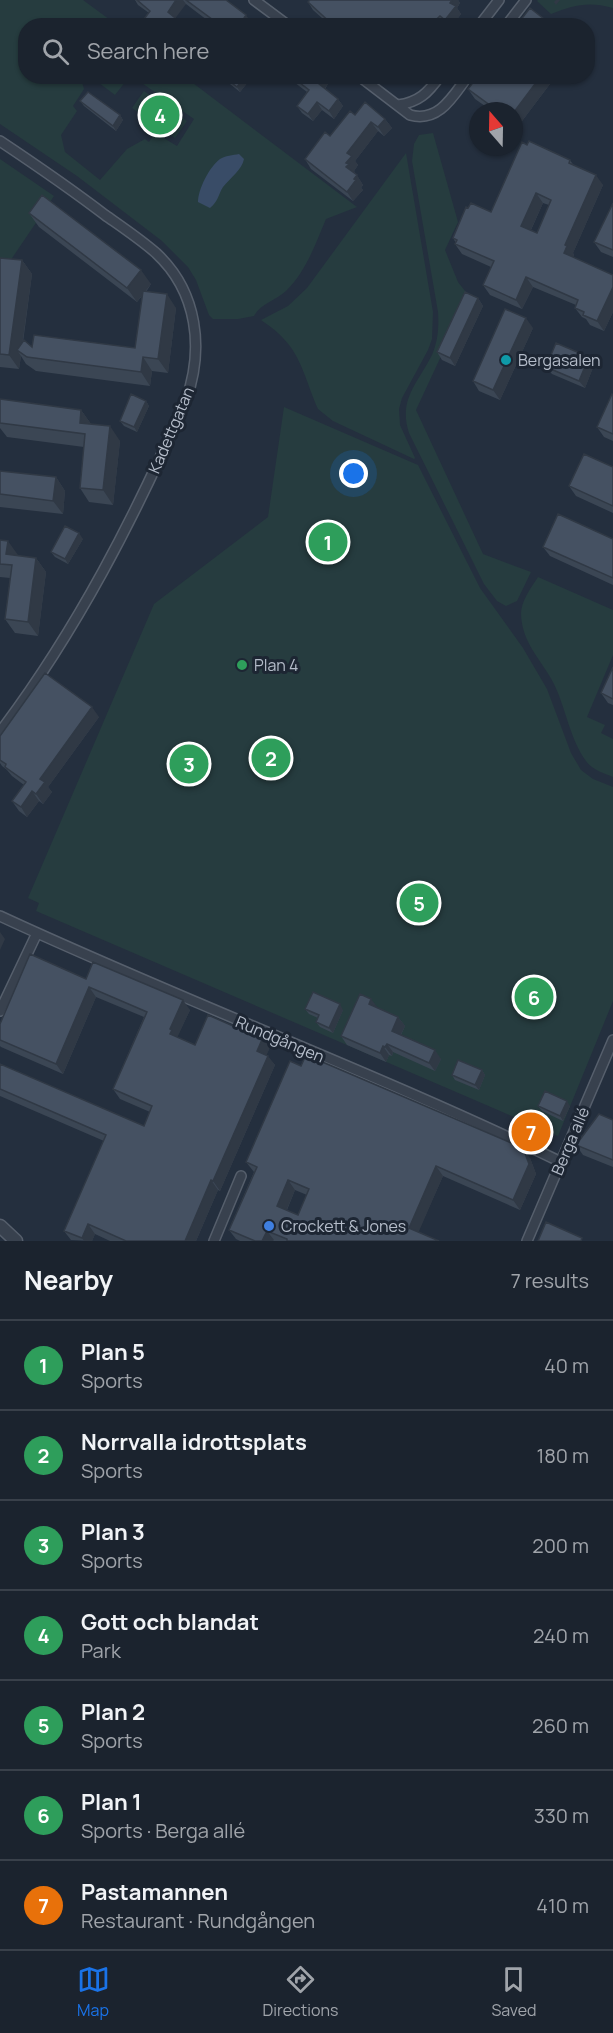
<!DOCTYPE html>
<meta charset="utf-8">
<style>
body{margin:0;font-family:Manrope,sans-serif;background:#242b36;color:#f1f3f6}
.compass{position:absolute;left:469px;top:102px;width:54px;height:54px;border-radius:50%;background:#1b232e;box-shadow:0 2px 4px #0004;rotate:340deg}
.you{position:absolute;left:354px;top:474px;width:21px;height:21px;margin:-15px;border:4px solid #fff;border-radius:50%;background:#1a73e8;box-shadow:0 0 0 9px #1a73e833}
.badge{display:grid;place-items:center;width:39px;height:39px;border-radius:50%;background:#1a73e8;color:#fff;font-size:20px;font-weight:700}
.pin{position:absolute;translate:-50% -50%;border:3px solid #fff;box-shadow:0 2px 6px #0006}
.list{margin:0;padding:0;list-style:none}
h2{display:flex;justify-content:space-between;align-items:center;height:78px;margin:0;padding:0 24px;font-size:26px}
h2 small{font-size:20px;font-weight:400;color:#a0a4aa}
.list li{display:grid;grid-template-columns:39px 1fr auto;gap:18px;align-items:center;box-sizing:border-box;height:90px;padding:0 24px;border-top:2px solid #39404a}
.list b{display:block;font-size:22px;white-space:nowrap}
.list p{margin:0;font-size:20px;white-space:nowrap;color:#a0a4aa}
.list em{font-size:20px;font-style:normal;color:#a0a4aa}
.icon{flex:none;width:33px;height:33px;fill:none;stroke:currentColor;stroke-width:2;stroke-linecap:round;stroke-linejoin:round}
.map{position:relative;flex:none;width:613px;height:1241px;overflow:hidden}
.search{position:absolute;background:#1b232e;box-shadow:0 2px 4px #0004;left:18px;right:18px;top:18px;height:66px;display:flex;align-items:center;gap:15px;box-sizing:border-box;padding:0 21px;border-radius:24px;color:#a0a4aa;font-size:22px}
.sheet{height:708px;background:#1b232e}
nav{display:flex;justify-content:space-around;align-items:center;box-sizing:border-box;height:84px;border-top:2px solid #39404a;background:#1b232e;font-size:16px;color:#a0a4aa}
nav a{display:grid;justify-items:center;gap:3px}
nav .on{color:#1a73e8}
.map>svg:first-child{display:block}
</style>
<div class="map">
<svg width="613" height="1241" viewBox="0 0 613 1241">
<rect width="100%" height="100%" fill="#242f3e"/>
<path fill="#263c3f" d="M0 0H83L117 25 26 26V76L76 77 82 82 84 89 73 106 77 111 61 135 65 152 100 180 127 149 145 139 149 142 155 133 177 146 194 119 133 77H185L357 207 326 219C316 243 306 271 287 290 277 300 261 303 254 316L238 319H213L209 315 196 280 188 267 162 241 77 176 0 124Z
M538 0H613V8C588 1 574 5 551 14L537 1Z
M91 77H120L126 81 115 95Z
M144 91 187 121 175 138 132 108Z
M433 133 458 222 445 250 458 282 469 296 416 410 483 554 531 572 517 601 506 606 497 601 484 584 409 433C398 399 418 383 432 355 438 341 439 327 438 312L412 161 414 144 419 135Z
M406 153 433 312 432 339 428 350 402 398 399 409 400 425 415 458 414 459 333 421 318 409C307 385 302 357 283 338 277 331 268 325 261 320L288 306 307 288Z
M0 159 54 196 0 276Z
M284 407 418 465 480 588 523 648 547 689 571 753 581 770 593 779 613 787V1001L558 1136 36 911 39 903 28 898 154 604 268 517Z
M538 577 613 610V655L587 717 605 725 601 733 613 739V777C604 773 592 770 586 761 570 739 566 709 554 684 542 660 522 644 521 614 521 601 531 588 538 577Z"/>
<path fill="#394c67" d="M239 154 244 159C242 170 230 178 223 187 218 195 219 200 210 208L198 202C198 190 209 167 220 159 225 156 233 155 239 154Z"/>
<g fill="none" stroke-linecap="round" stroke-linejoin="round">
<defs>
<path id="minor" d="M254 0 289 26
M479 26 499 0
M506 26 526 0
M359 76 410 115C439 123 453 96 468 76
M398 105C419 102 428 93 440 76
M0 141C36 165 71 189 105 215 122 227 140 239 156 253 198 292 204 349 186 400 135 517 77 630 0 732
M0 916C185 1002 377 1073 561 1162
M0 1011 37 933
M214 1241 241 1176
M527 1241 613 1040"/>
<path id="tertiary" d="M0 1226 16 1241"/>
</defs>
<use href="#minor" stroke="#565f6c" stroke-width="12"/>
<use href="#tertiary" stroke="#565f6c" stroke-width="15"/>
<use href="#minor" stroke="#38414e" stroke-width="9"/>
<use href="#tertiary" stroke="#38414e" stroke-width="12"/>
</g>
<path fill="#3b4654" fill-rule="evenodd" d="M135 0H226L252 24 251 26H211L210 24 211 23 186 4 149 13 138 5Z
M310 0H458L460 3 457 8 461 14 452 26H448L445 23 442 26H331L313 10 308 2Z
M220 76H251L252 77 240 92Z
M268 76H280L276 83Z
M286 76H323L328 84 325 89 338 99 343 106 334 119 322 110 313 121 302 113 297 106 307 92Z
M556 76 516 129 514 128V111H492L475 99 468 89Z
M80 101 120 115 123 120 116 131 84 106Z
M355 115 385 119 392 128 384 136 378 131 355 161 358 165 354 171 363 185 361 188 363 190 353 201 311 169 305 159Z
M570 160 574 166 603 185 573 253 574 255 573 257 613 275V312L604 331 590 325 586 319 582 317 575 308 576 305 533 287 522 309 490 295 483 285 491 267 462 254 455 244 456 243 453 238ZM543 203 549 205 537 233 531 230Z
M613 203V257L601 252 594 242Z
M29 213 151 284 146 292 176 308 168 373 152 371 150 386 36 371 26 364 21 356 19 369 0 367V258L22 260 32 274 23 342 32 347 135 348 142 296 137 302 39 227Z
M478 298 483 306 455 366 442 360 437 352Z
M533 328 500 400 479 391 473 381Z
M589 357 594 365 585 388 552 374 546 367Z
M613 395V441L604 437 597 427Z
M0 399 81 410 91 424 120 441 113 505 89 502 80 488 84 447 7 437 0 428Z
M146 401 149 406 137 432 124 426 120 421Z
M613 467V513L576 496 569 486Z
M0 471 56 477 65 491 63 514 0 507Z
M83 539 68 564 55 557 51 552Z
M613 539V585L550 556 543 547Z
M0 540 18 556 36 558 46 572 38 636 15 633 5 619 10 578 0 577Z
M613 667V705L608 703 601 693Z
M99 717 48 787 52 792 43 804 39 801 27 817 19 811 12 801 24 785 12 776 7 770 2 766 0 763V736Z
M86 979 190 1010 177 1037 195 1045 233 1026 264 1035 271 1045 266 1055 275 1065 220 1191 218 1190 196 1241H110L95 1234 92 1241 71 1240 64 1231 104 1141 0 1096V1064L144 1126 150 1112 120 1099 113 1089 144 1017 96 997 63 1074 1 1047 0 1046V1024Z
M377 1008 398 1017 405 1026 401 1035 441 1059 435 1071 393 1052 392 1056 389 1055 386 1062 347 1045 341 1036Z
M305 1009 343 1010 333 1033 320 1027 316 1022 318 1018 309 1014Z
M482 1070 485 1075 479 1090 455 1080 452 1075Z
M538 1106H570L563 1121 542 1111Z
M613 1120V1167L583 1155 576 1145Z
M530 1158 536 1174 520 1210 443 1176 418 1232 439 1241H240L236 1239 229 1230 254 1172 246 1162ZM295 1190 307 1195 298 1215 287 1210Z"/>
<path fill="#303945" d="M176 0H183L186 4 174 20 168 12Z
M452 0H458L460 3 457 8 461 14 452 26H448L445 20Z
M556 0H560L556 5 554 2Z
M246 15 252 24 251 26H239Z
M245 76 252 77 240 92 237 87Z
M271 76H280L276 83Z
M323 76 328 84 323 91 318 83Z
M541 76H556L516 129 514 127V112Z
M338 99 343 106 334 119 329 111Z
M317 102 322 110 313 121 308 114Z
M120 115 123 120 116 131 113 126Z
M385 119 392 128 384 136 378 127Z
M371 122 378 131 355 161 358 165 354 171 355 174 346 167 347 153Z
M357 175 363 185 361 188 363 190 353 201 347 192Z
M596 175 603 185 573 253 574 255 571 263 564 253 565 245Z
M536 193 543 203 528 236 521 226Z
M22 260 32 274 21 353 17 350 21 356 19 369 9 355Z
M141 270 151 284 137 302 127 288Z
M526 277 533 287 522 309 516 300Z
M613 287V312L604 331 597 321Z
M167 294 176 308 168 373 158 359Z
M478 298 483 306 455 366 450 358Z
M526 318 533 328 500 400 493 390Z
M143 357 152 371 150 386 141 372Z
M589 357 594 365 585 388 579 381Z
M146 401 149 406 137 432 134 427Z
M81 410 91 424 89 437 80 423Z
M110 426 120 441 113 505 103 490Z
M56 477 65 491 63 514 53 501Z
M79 533 83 539 68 564 65 559Z
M8 541 18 555 16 568 6 554Z
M36 558 46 572 38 636 28 622Z
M92 707 99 717 48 787 52 792 43 804 36 794 40 779Z
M32 791 39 801 27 817 21 807Z
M0 932 5 939 0 950Z
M89 987 96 997 63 1074 56 1064Z
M371 999 378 1008 369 1004Z
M183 1000 190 1010 177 1038 170 1034V1029Z
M340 1004 343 1010 333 1033 329 1028Z
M398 1017 405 1026 398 1040 392 1031Z
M264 1035 271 1045 264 1061 257 1051Z
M387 1044 393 1052 392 1056 385 1047Z
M383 1046 389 1055 386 1062 380 1053Z
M435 1050 441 1059 435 1071 429 1063Z
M268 1056 275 1065 220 1191 213 1181Z
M482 1070 485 1075 479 1090 475 1085Z
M567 1101 570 1106 563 1121 560 1116Z
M523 1148 530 1158 536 1174 520 1210 513 1200Z
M436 1166 443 1176 416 1238 409 1228Z
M211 1180 218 1190 196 1241H185Z
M288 1180 295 1190 284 1216 277 1206Z
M88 1224 95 1234 92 1241H84L82 1238Z
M267 1231 274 1240 273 1241H262Z"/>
<path fill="#455162" stroke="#303945" stroke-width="1.5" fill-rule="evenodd" d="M137 0H176L168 12 185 26H139L150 11Z
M186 0H226L246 15 239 26H212L210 24 213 20Z
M310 0H452L450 3 456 6 445 20 440 16 429 26H334L308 2Z
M530 8 553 26H516Z
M223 76H245L237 87Z
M291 76H323L318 83 338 99 329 111 317 102 308 114 297 106 309 90Z
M478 76H541L514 112V111H498L468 89Z
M88 92 120 115 113 126 80 101Z
M365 102 385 119 378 127 371 122 347 153 352 156 346 163 349 164 346 167 357 175 354 179 356 180 347 192 305 159 325 132 330 136 350 111 355 115Z
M529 141 570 160 569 163 596 175 565 245 567 246 564 253 613 275V287L597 321 583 315 584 312 575 308 578 300 526 277 516 300 483 285 494 261 455 244 457 240 453 238 466 207 468 208 471 203 491 212 522 142 527 145ZM536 193 551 200 537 233 521 226Z
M42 195 141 270 127 288 29 213Z
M613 203V250L594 242Z
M0 258 22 260 9 355 0 354Z
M143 291 167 294 158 359 143 357 141 372 27 357 17 350 24 340 32 347 34 335 135 348Z
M465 292 478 298 450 358 437 352Z
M505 309 526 318 493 390 473 381Z
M556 343 589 357 579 381 546 367Z
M131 394 146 401 134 427 120 421Z
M612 394 613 395V434L597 427Z
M0 399 81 410 80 423 110 426 103 490 80 488 85 434 0 423Z
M584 454 613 467V506L569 486Z
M0 471 56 477 53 501 0 494Z
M558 514 613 539V578L543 547Z
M65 526 79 533 65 559 51 552Z
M0 540 8 541 6 554 36 558 28 622 5 619 12 565 0 564Z
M613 667V699L601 693Z
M45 673 92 707 40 779 45 782 36 794 32 791 21 807 12 801 26 782 5 767 6 764 0 760V736Z
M30 954 86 979 93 962 183 1000 170 1029 172 1030 170 1034 195 1045 208 1015 233 1026 235 1022 264 1035 257 1051 268 1056 213 1181 211 1180 185 1241H126L88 1224 82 1238 64 1231 106 1135 0 1089V1064L144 1126 152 1106 113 1089 147 1012 89 987 56 1064 0 1040V1024Z
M313 992 340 1004 329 1028 316 1022 319 1015 305 1009Z
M360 994 371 999 369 1004 398 1017 392 1031 435 1050 429 1063 387 1044 385 1047 383 1046 380 1053 341 1036Z
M306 1055 523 1148 529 1164 513 1200 436 1166 409 1228 439 1241H287V1239L267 1231 262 1241H255L229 1230 257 1167 246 1162 290 1061 301 1066ZM288 1180 309 1189 298 1215 277 1206Z
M458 1060 482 1070 475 1085 452 1075Z
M545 1091 567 1101 560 1116 538 1106Z
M599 1114 613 1120V1160L576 1145Z
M546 1222 582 1238 581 1241H538Z"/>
<circle fill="#0f9aa8" stroke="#1d2633" stroke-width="2" cx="506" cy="360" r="6"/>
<circle fill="#2e9e5b" stroke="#1d2633" stroke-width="2" cx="242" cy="665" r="6"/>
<circle fill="#3f7fe0" stroke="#1d2633" stroke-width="2" cx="269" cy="1226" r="6"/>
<g text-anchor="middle" stroke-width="6" stroke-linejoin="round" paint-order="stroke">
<g font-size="16" fill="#b4bcc9" stroke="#1d2633" text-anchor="start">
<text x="518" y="366">Bergasalen</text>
<text x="254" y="671">Plan 4</text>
<text x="281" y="1232">Crockett &amp; Jones</text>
</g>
<g font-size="16" fill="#b4bcc9" stroke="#1d2633">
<text transform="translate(171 430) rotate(-67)" y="6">Kadettgatan</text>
<text transform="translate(280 1039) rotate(23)" y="6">Rundgången</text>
<text transform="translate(570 1141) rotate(-67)" y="6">Berga allé</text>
</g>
</g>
</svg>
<svg class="compass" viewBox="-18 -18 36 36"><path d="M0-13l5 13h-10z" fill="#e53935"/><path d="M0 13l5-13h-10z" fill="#a0a4aa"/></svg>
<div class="you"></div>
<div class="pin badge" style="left:328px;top:542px;background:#2e9e5b">1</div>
<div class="pin badge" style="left:271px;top:758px;background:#2e9e5b">2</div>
<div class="pin badge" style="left:189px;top:764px;background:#2e9e5b">3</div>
<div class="pin badge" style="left:160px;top:115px;background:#2e9e5b">4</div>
<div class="pin badge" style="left:419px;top:903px;background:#2e9e5b">5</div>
<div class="pin badge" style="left:534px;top:997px;background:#2e9e5b">6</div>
<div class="pin badge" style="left:531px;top:1132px;background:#e8710a">7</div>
<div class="search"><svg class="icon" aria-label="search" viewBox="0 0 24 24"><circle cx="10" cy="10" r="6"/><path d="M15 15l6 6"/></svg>Search here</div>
</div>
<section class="sheet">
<h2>Nearby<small>7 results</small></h2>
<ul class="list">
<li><span class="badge" style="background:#2e9e5b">1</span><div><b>Plan 5</b><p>Sports</p></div><em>40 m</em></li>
<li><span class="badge" style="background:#2e9e5b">2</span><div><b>Norrvalla idrottsplats</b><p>Sports</p></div><em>180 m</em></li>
<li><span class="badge" style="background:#2e9e5b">3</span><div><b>Plan 3</b><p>Sports</p></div><em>200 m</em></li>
<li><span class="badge" style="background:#2e9e5b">4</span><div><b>Gott och blandat</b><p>Park</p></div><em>240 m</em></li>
<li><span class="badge" style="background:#2e9e5b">5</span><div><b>Plan 2</b><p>Sports</p></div><em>260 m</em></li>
<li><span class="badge" style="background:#2e9e5b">6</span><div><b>Plan 1</b><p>Sports · Berga allé</p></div><em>330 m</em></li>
<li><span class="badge" style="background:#e8710a">7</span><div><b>Pastamannen</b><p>Restaurant · Rundgången</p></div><em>410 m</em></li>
</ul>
</section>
<nav>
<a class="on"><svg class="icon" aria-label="map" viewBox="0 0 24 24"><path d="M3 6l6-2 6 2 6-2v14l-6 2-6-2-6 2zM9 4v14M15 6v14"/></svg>Map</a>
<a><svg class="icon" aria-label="directions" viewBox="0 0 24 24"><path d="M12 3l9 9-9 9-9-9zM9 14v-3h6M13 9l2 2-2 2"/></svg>Directions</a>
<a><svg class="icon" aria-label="saved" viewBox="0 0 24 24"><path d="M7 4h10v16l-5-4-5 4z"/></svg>Saved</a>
</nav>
